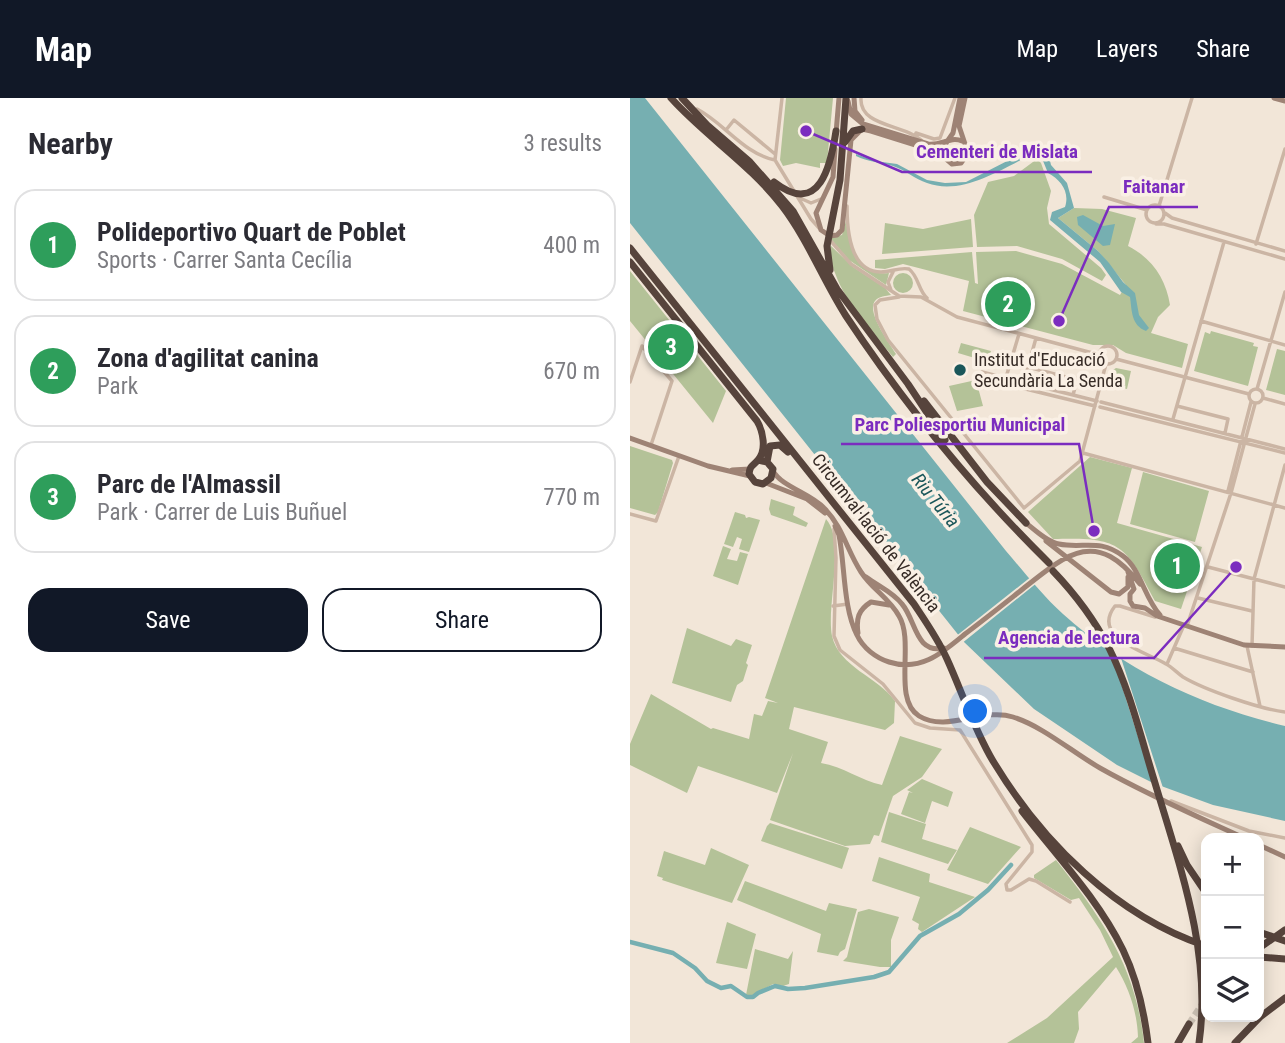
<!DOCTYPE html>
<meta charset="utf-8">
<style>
body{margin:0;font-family:"Roboto Condensed",sans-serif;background:#f2f2f3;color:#2b2b33}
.controls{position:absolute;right:21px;bottom:21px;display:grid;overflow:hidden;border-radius:14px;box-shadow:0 4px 18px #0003}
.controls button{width:63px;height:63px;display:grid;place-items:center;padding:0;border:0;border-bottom:2px solid #e1e1e2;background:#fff;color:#2b2b33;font:35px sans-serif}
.you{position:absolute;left:346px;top:614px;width:24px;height:24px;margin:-18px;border:5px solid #fff;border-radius:50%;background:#1a73e8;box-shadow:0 0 0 10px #1a73e833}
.badge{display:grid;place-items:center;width:46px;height:46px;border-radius:50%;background:#111827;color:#fff;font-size:23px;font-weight:700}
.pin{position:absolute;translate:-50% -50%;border:4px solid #fff;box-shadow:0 2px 7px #0006}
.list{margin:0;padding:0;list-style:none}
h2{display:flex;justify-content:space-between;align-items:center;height:91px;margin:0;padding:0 28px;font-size:30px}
h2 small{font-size:23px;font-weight:400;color:#7c7c81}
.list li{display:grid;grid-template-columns:46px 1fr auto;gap:21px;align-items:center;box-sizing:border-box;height:112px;margin:0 14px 14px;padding:0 14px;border:2px solid #e1e1e2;border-radius:21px}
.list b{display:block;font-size:26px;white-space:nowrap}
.list p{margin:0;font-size:23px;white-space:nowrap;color:#7c7c81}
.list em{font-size:23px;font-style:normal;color:#7c7c81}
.actions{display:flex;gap:14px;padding:21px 28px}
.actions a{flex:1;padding:16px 0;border:2px solid #111827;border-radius:21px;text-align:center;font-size:24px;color:#111827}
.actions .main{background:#111827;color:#fff}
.icon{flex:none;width:38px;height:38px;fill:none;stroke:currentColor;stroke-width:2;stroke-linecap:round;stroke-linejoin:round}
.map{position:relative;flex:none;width:655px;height:945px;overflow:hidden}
header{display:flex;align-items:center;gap:42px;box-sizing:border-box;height:98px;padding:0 35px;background:#111827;color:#fff}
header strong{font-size:33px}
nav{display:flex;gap:38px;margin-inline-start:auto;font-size:24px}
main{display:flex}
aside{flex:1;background:#fff}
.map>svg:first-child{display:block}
</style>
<header>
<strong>Map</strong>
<nav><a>Map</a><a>Layers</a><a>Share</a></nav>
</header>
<main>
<aside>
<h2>Nearby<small>3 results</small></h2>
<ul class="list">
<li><span class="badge" style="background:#2e9e5b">1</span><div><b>Polideportivo Quart de Poblet</b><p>Sports · Carrer Santa Cecília</p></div><em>400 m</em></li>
<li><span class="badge" style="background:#2e9e5b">2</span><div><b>Zona d'agilitat canina</b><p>Park</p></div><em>670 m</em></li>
<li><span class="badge" style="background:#2e9e5b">3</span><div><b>Parc de l'Almassil</b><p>Park · Carrer de Luis Buñuel</p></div><em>770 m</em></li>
</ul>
<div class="actions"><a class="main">Save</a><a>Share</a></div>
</aside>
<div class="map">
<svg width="655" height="945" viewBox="0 0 655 945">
<rect width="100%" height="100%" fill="#f2e6d8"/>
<path fill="#b4c298" d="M156 0H203L197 65H190V70L166 65 153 68 150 62Z
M407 61 411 65 421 93 417 110 419 126 471 170 476 177 472 183 432 161 387 148 347 149 344 117 358 84 384 78Z
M444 110 472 111 506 120 498 148C522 160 536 181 540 207L528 219 521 235 558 246 552 270 496 255 483 247H463L333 213 339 183 273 166 255 171 245 170V162L342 154 345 185 348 186 346 154 386 153 432 166 490 197 496 187 468 153 428 120Z
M341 121 343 149 252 156 255 125 293 131Z
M216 123C220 149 226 179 259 175L256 187 219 162 200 140 212 137Z
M200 147 223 169 255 190 261 197C256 198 249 198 245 203 236 214 260 246 266 256L263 259C242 233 216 206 205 175 201 167 201 156 200 147Z
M0 173 96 293 83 325 0 223Z
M263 185a10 10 0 1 1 20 0a10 10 0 1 1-20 0Z
M581 233 624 245 623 248 628 249 618 288 564 273 575 234 580 236Z
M331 245 361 253 358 264 328 255Z
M647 251 655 253V297L636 292Z
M486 270 501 273 497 291 479 286 483 272Z
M346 282 353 308 327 313 319 288Z
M0 348 42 362 43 365 28 414 25 417 0 410Z
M460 359 502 370 487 425 572 449 551 511 525 503C495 445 489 439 423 441L398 414Z
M513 374 579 393 565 444 500 426Z
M141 401 165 409 163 417 178 425 176 429 141 417 139 411Z
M105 414 115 417 116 420 119 419 130 422 119 454 109 451 112 441 107 439 103 449 94 446Z
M196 421C216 443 196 507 202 538 209 569 248 579 265 603L264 625 255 632 164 609 159 631 198 644 191 665C213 668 231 683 252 687L270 638 312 651 292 679 263 698 249 738 244 737 240 746 215 748 140 722 163 655 147 695 68 668 57 695 0 667V646L21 596 81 631 83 630 119 641 124 616 132 618 138 603 148 605 135 600Z
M93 448 101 451 97 461 107 463 110 454 118 456 108 487 83 478Z
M57 530 101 548 106 541 122 547 116 565 118 567 113 583 107 587 101 604 42 585Z
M292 681 323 694 318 709 302 703 295 725 271 716 279 694 283 695 277 692Z
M259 714 296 726 292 741 327 752 318 766 251 744Z
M140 725 219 750 212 771 131 743 137 728Z
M340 729 391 749 358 786 317 772Z
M81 750 119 767 102 805 32 782 33 780 27 778 34 753 75 767Z
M249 759 300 776 299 784 345 799 292 834 288 831 289 826 282 822 290 799 242 783Z
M426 762C472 820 506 869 514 945H501L508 939C507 913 499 890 486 869L448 914 449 931 444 945H377L417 920 483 859 470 832 449 800 441 802 404 780V777Z
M115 783 196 813 199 805 227 811 215 851 210 854 208 858 187 854 191 836 107 802Z
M239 811 269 819 261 842V869H250L213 863 217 859 228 814Z
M97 824 126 836 117 871 86 865Z
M125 851 158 861 163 853 159 886 153 888 143 886 122 898 116 897Z"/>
<path fill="#76afb1" d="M0 0H15L376 453C394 474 412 497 433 516 497 574 572 608 655 628V723L583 707 523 685 487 667 404 611 334 544 0 125Z
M409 45 417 50 421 67 437 85 444 110 428 120 468 153 479 165 493 184 505 195 509 217 519 230 516 233C501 227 502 213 500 199L491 194 470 164 420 122 422 114 435 109C440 94 431 82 418 75L411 58 401 57C371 71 332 98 297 85 285 81 275 72 263 68 250 64 238 64 226 58V56L245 63 267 66 297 82 315 85 336 84 397 53Z
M453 117 473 128 485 126 480 147 473 148 448 127 447 119Z"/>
<path fill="#f2e6d8" d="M402 478 408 484 331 546 325 539Z
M473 543 488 555 491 560 534 693 524 689 489 579Z"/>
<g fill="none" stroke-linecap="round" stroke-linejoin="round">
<path stroke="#76afb1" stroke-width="4.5" d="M0 844 43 855 65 870 77 883 91 890 101 888 117 899H123L128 895 145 888 158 891 175 890 244 879 259 874 290 838 329 816 358 792 381 767"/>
<path stroke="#ccc1b4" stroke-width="7" stroke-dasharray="7 3.5" stroke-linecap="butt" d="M559 926 576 901"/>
<path stroke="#cbb5a4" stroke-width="3.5" d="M231 0C229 29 275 26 292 43
M67 11C94 25 114 56 145 62L181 121 189 130
M96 32 104 22 145 56
M286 35 304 41 310 40 325 0
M339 54 348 61
M145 62 152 0
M474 99 517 112
M170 100 181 105 191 101
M516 116a9 9 0 1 1 18 0a9 9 0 1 1-18 0Z
M217 108C217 131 220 174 251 174 261 174 269 169 279 171 289 179 288 192 297 200
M529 108 562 0
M535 115 542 120 655 153
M526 126H534L655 161
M199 141 221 166 269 198 291 199 327 219 470 257
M626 146 655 51
M261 192 258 184 263 174
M269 199 250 202 245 207 247 221 258 242 394 410
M571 223 655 247
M406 240 398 269 447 282 448 279 466 284
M469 257a9 9 0 1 1 18 0a9 9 0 1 1-18 0Z
M486 261 619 296
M0 284 12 248 42 283 21 347
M394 284 398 269
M374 286 389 236
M619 298a7 7 0 1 1 14 0a7 7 0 1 1-14 0Z
M627 291 655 194
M443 297 447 282
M633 300 655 306
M471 304 655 351
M465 308 351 280 349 276 352 274 467 303
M547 308 598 321 595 335
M470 309 655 355
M543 321 594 144
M453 355 655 410
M598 393 621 304
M394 410 450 363 476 266
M0 416 26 423 49 358
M204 431 206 460 204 538 210 552 253 586 285 625 300 630 330 632 402 747V754L376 786 377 792H381L399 781 406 783 440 804
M578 469 655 489
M568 500 622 513
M203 508 218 506
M525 519 490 508H485C460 540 517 554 536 566 542 569 547 575 553 579 575 592 630 611 655 614
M557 528 601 395 625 306
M617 548 630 608
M622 548 624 481 655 367
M544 550 623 574
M537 566 554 527
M541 703 619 733 655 740"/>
<path stroke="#9e8375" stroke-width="5" d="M224 0 225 13 232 22
M644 0 655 3
M218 3 221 16 233 26 298 46C311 48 320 38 332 43
M206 35 209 0
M205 51 203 79 186 115 191 132 200 138 207 137 212 132 221 42 232 31 241 33 308 54 322 66 331 65 338 55 329 28 335 0
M313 59 312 51 323 35 330 0
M0 340 78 368 120 378
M102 372 120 371
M143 373C152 389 180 395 194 410 213 429 217 453 231 474 242 491 259 500 269 518 285 544 262 601 289 618 317 635 353 609 383 619 414 629 442 654 470 670 516 696 566 718 614 740
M136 385 177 401 195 415
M396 425C405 432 417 444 429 446 453 451 469 440 493 458 510 470 515 501 530 517
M205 428 209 437C215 467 213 510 227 537 233 550 246 560 259 564 291 574 312 555 335 536 355 521 375 505 394 490 439 454 467 431 510 486
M416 443 481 494 489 496 498 489V479
M498 474 504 491 500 496V503L503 508 515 510 527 518 614 547 655 549
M236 479C248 488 263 494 272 506 286 522 285 556 314 550
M228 535C226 521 228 512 241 504L259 507
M629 747 655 759"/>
<path stroke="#57443c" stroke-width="7" d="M41 0C75 38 120 66 152 108 178 142 193 182 216 218 275 307 343 390 419 465
M52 0 77 27 120 64 163 113 207 191 278 286 315 342
M215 44 223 33 232 31
M144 84C190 120 201 66 206 33
M0 150 284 506C296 524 308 541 317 561 332 594 344 631 363 663 412 744 486 818 576 848
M0 164 127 323C133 333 137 352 128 362 123 368 120 367 119 376L125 384 133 386 141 380 143 371 137 364 128 362
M200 172 197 148 210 82 216 0
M294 303 357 384 396 425
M137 364 140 348 150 347 158 354
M423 473C445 496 464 521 479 550 500 592 511 640 525 685 550 769 582 856 569 945
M392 713C427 758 468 801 493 852 507 881 514 913 518 945
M548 748 557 767 576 795
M629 834 655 843
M629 850 655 832
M629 859 655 861
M548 945 559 926
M605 945 630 919 655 900"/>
</g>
<circle fill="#1a5659" stroke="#faf0e5" stroke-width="2.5" cx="330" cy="272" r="7"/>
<g text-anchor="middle" stroke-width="7" stroke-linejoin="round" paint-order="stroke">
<g font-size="18" fill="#362b26" stroke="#faf0e5" text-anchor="start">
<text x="344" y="268">Institut d'Educació<tspan x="344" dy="21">Secundària La Senda</tspan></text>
</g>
<g font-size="18" fill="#362b26" stroke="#faf0e5">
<text transform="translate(246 435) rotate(52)" y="6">Circumval·lació de València</text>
</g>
<g font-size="19" font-style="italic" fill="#1a5659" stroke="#faf0e5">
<text transform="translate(306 402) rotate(51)" y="7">Riu Túria</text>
</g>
</g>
<path fill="none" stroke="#7b2cbf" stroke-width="2.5" d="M176 33L272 74H462M429 223L479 109H568M464 433L449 346H211M606 469L524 560H354"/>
<g fill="#7b2cbf" stroke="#faf0e5" stroke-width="2.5">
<circle cx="176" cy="33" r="7"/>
<circle cx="429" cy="223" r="7"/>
<circle cx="464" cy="433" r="7"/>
<circle cx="606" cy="469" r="7"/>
</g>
<g font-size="19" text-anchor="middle" font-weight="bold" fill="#7b2cbf" stroke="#faf0e5" stroke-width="7" stroke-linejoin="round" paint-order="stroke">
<text x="367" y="60">Cementeri de Mislata</text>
<text x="524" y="95">Faitanar</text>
<text x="330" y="333">Parc Poliesportiu Municipal</text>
<text x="439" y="546">Agencia de lectura</text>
</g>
</svg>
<div class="controls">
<button>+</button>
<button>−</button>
<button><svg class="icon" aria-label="layers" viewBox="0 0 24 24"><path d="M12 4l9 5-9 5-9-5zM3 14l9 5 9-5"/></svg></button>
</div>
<div class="you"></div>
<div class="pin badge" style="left:547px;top:468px;background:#2e9e5b">1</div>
<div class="pin badge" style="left:378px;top:206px;background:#2e9e5b">2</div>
<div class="pin badge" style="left:41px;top:249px;background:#2e9e5b">3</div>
</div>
</main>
